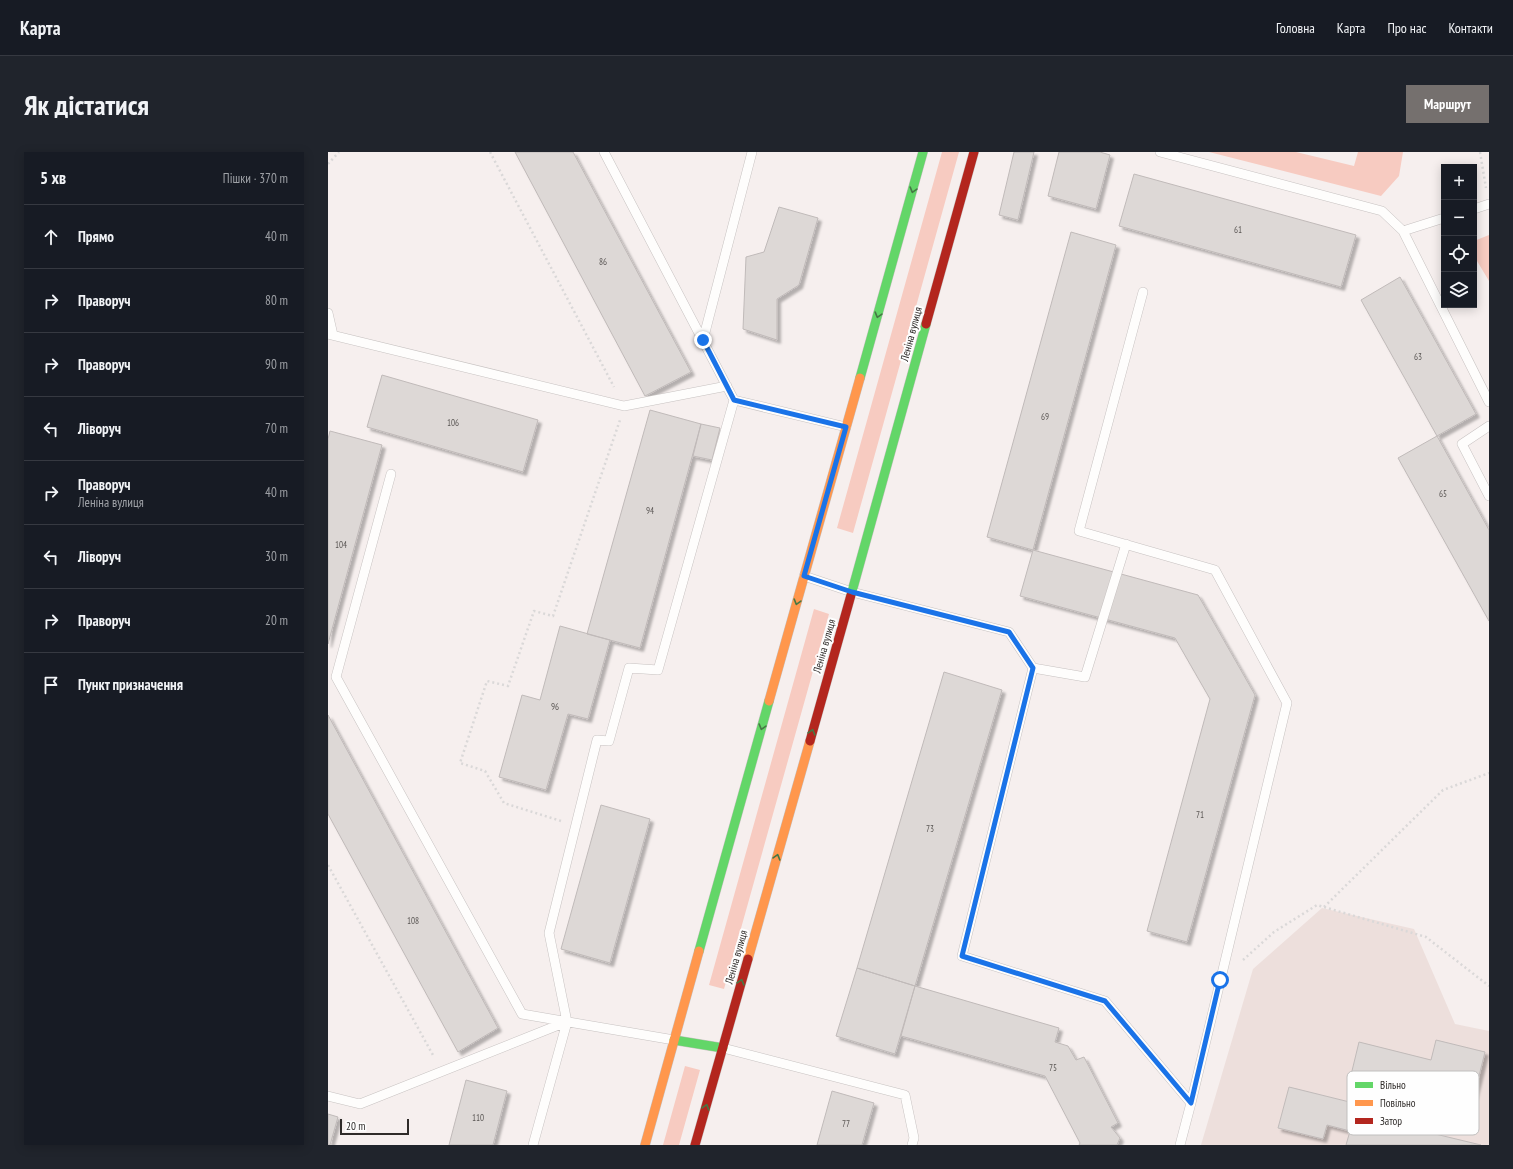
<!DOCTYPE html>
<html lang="uk">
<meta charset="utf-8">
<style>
body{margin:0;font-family:"PT Sans Narrow",sans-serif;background:#20242c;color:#f1f3f6}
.controls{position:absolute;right:12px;top:12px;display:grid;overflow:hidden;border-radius:0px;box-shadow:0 2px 10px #0003}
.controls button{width:36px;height:36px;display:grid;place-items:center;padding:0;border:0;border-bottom:1px solid #363941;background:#171b24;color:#f1f3f6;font:20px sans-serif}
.scale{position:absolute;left:12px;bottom:10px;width:69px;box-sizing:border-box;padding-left:4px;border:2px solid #2f2b29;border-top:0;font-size:11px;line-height:14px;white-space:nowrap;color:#2f2b29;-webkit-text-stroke:3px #fefefe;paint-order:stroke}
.stop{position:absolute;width:12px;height:12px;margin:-9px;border:3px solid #1a73e8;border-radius:50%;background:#fff}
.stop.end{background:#1a73e8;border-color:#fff;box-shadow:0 1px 4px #0008}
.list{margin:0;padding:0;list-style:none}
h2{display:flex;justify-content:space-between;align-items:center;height:52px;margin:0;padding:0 16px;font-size:17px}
h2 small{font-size:13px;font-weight:400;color:#9ea1a6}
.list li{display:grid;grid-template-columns:26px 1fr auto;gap:12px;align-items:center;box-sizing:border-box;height:64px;padding:0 16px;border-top:1px solid #363941}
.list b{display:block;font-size:15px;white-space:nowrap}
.list p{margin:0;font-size:13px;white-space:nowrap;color:#9ea1a6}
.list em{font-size:13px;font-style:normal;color:#9ea1a6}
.icon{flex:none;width:22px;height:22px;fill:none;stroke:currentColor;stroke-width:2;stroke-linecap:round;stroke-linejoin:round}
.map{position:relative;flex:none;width:1161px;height:993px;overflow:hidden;border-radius:0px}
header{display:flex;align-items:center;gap:24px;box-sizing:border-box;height:56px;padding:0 20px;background:#171b24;border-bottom:1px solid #363941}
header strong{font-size:19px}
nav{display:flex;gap:22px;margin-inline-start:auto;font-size:14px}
.intro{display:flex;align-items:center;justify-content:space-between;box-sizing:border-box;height:96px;padding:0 24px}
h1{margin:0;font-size:28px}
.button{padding:10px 18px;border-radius:0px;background:#75706e;color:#fff;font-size:14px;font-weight:700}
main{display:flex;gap:24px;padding:0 24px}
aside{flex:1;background:#171b24;border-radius:0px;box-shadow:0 2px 10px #0003}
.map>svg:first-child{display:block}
</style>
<header>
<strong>Карта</strong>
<nav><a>Головна</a><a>Карта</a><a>Про нас</a><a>Контакти</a></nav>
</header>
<div class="intro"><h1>Як дістатися</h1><a class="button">Маршрут</a></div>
<main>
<aside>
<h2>5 хв<small>Пішки · 370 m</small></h2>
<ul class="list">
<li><svg class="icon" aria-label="ahead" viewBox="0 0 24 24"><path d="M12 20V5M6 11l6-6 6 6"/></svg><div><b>Прямо</b></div><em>40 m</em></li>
<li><svg class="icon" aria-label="right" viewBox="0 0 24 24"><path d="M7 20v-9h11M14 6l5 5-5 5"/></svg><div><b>Праворуч</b></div><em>80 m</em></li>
<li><svg class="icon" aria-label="right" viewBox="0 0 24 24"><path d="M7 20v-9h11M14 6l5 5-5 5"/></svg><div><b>Праворуч</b></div><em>90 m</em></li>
<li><svg class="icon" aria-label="left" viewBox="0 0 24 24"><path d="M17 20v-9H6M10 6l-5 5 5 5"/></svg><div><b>Ліворуч</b></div><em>70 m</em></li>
<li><svg class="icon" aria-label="right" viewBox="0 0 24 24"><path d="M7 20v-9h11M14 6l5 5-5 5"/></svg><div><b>Праворуч</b><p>Леніна вулиця</p></div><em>40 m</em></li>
<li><svg class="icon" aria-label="left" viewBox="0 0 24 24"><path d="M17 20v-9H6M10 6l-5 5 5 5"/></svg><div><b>Ліворуч</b></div><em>30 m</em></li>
<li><svg class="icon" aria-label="right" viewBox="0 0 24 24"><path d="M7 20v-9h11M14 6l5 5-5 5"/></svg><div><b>Праворуч</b></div><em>20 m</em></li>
<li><svg class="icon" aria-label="arrive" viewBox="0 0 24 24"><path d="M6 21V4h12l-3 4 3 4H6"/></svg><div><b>Пункт призначення</b></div></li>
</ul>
</aside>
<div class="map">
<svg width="1161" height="993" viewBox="0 0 1161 993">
<defs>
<filter id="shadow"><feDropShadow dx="3.5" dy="3.5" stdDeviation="1" flood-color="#0004"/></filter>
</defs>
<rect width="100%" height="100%" fill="#f6efee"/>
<path fill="#eddfdc" d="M994 756 1086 777 1127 872 1161 879V993H873L925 817Z"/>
<path fill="#f7cbc1" d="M614 0H631L525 381 509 376Z
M881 0H968L1026 14 1030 0H1075L1071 24 1053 44Z
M1161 83V129L1146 104V89Z
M486 457 501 462 396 837 381 833Z
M357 914 372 918 351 993H335Z"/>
<path fill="#ddd8d6" stroke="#c0bab9" filter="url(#shadow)" d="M187 0H245L363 220 317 244Z
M686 0H706L690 68 671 63Z
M731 0H772L782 3 768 57 720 44Z
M806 22 1028 83 1013 135 791 74Z
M451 55 490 66 471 133 449 147V188L415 177 418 105 436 100Z
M743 80 788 93 705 398 659 385Z
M1072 125 1148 262 1109 284 1033 148Z
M54 223 210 268 195 320 39 275Z
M322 258 373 272 312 496 259 482Z
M373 272 392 276 384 308 365 304Z
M2 279 54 293 0 492V287Z
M1109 284 1161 378V469L1070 306Z
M705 398 870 443 927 543 859 790 819 779 882 547 847 486 692 444Z
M232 474 282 488 260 567 240 562 218 638 171 625 194 543 212 548Z
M616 520 674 538 587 834 529 816Z
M0 563 170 876 130 900 0 662Z
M273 653 322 667 282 811 233 797Z
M529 816 587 834 567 902 508 884Z
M587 834 731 876 727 890 740 894 748 908 756 905 790 971 783 975 792 986 789 993H751L752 991 717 924 573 884Z
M1108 888 1157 900 1146 944 1110 935 1099 980 1153 993H1018L1022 979 999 973 995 987 950 976 961 935 1066 961 1073 936 1023 923 1031 890 1103 908Z
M138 928 179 939 165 993H121Z
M504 939 546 951 534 993H489Z
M0 962 10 965 2 993H0Z"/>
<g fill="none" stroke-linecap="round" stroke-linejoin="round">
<defs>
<path id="lane" d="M276 0 406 248 518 275
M832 0 1054 59 1075 79 1161 250
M1146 57 1161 52
M1075 79 1116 66
M815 140 751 379 887 418 959 551 863 951
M0 161 5 183
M0 182 296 254 399 234
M375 188 424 0
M1161 274 1134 292 1161 344
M63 322 8 525 194 862 346 888
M476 424 524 440 681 480 705 516 634 804 777 849 863 951 852 993
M705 516 757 525 798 392
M395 896 577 943 586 986 584 993
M0 944 32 952 238 870
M205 993 239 870 221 781 269 588 281 589 301 516 330 518 406 248"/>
<path id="fast" d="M532 226 595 0
M523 443 598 172
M371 799 441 549
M346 888 395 896"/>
<path id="slow" d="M441 549 532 226
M420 807 482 589
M317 993 371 799"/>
<path id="jam" d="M598 172 646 0
M482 589 523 443
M367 993 420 807"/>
</defs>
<use href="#lane" stroke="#c7c2c1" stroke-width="10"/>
<use href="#fast" stroke="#c7c2c1" stroke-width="10"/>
<use href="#slow" stroke="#c7c2c1" stroke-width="10"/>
<use href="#jam" stroke="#c7c2c1" stroke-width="10"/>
<path stroke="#dad8d8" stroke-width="2.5" stroke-dasharray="2 3" stroke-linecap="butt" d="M162 0 286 235
M1152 0 1158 36
M0 12 11 0
M233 669 176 651 157 619 132 611 159 529 180 534 206 459 225 464 292 268
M0 713 106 905
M996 755 1115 638 1161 621
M915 808 946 780 989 753 1098 785 1161 834"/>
<use href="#lane" stroke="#fefdfc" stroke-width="9"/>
<use href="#fast" stroke="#63d668" stroke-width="9"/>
<use href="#slow" stroke="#ff974d" stroke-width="9"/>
<use href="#jam" stroke="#b3261e" stroke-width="9"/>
</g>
<defs><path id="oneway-chevron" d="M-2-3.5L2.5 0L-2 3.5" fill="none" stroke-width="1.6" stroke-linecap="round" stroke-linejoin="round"/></defs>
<g stroke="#467845">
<use href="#oneway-chevron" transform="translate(585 38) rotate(106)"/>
<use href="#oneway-chevron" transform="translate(550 163) rotate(106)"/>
<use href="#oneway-chevron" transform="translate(469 450) rotate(106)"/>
<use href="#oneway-chevron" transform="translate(434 575) rotate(106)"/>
<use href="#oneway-chevron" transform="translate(484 580) rotate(-74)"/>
<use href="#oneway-chevron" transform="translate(449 705) rotate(-74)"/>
<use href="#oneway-chevron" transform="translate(413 830) rotate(-74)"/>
<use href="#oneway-chevron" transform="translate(378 955) rotate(-74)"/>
</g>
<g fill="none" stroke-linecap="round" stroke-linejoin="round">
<path stroke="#1a73e8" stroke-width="5" d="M375 188 406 248 518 275 476 424 524 440 681 480 705 516 634 804 777 849 863 951 892 828"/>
</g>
<g text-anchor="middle" stroke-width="4" stroke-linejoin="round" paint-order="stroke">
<g font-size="9" fill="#5a5654">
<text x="910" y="81">61</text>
<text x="275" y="113">86</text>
<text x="1090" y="208">63</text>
<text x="717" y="268">69</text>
<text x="125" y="274">106</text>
<text x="1115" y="345">65</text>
<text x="322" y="362">94</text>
<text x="13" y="396">104</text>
<text x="227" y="558">96</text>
<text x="872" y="666">71</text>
<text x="602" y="680">73</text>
<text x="85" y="772">108</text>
<text x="725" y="919">75</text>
<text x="150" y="969">110</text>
<text x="518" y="975">77</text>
</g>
<g font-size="11" fill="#2f2b29" stroke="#fefefe">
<text transform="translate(583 182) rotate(-75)" y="4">Леніна вулиця</text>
<text transform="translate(496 494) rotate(-74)" y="4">Леніна вулиця</text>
<text transform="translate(408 805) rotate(-74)" y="4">Леніна вулиця</text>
</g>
</g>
<rect x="1019" y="919" width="132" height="64" rx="6" fill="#fefefe" stroke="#c0bfbe" stroke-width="1"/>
<rect x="1027" y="930" width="18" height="6" fill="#63d668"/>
<rect x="1027" y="948" width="18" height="6" fill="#ff974d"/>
<rect x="1027" y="966" width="18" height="6" fill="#b3261e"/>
<g font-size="11" fill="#2f2b29">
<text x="1052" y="937">Вільно</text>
<text x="1052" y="955">Повільно</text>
<text x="1052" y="973">Затор</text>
</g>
</svg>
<div class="controls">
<button>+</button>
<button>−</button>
<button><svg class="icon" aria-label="locate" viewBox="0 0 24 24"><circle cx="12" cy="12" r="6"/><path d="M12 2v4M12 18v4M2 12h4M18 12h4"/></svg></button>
<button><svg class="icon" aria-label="layers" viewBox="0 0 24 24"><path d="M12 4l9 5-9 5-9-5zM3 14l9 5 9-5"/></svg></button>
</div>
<div class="scale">20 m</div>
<div class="stop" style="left:892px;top:828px"></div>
<div class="stop end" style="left:375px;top:188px"></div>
</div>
</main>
